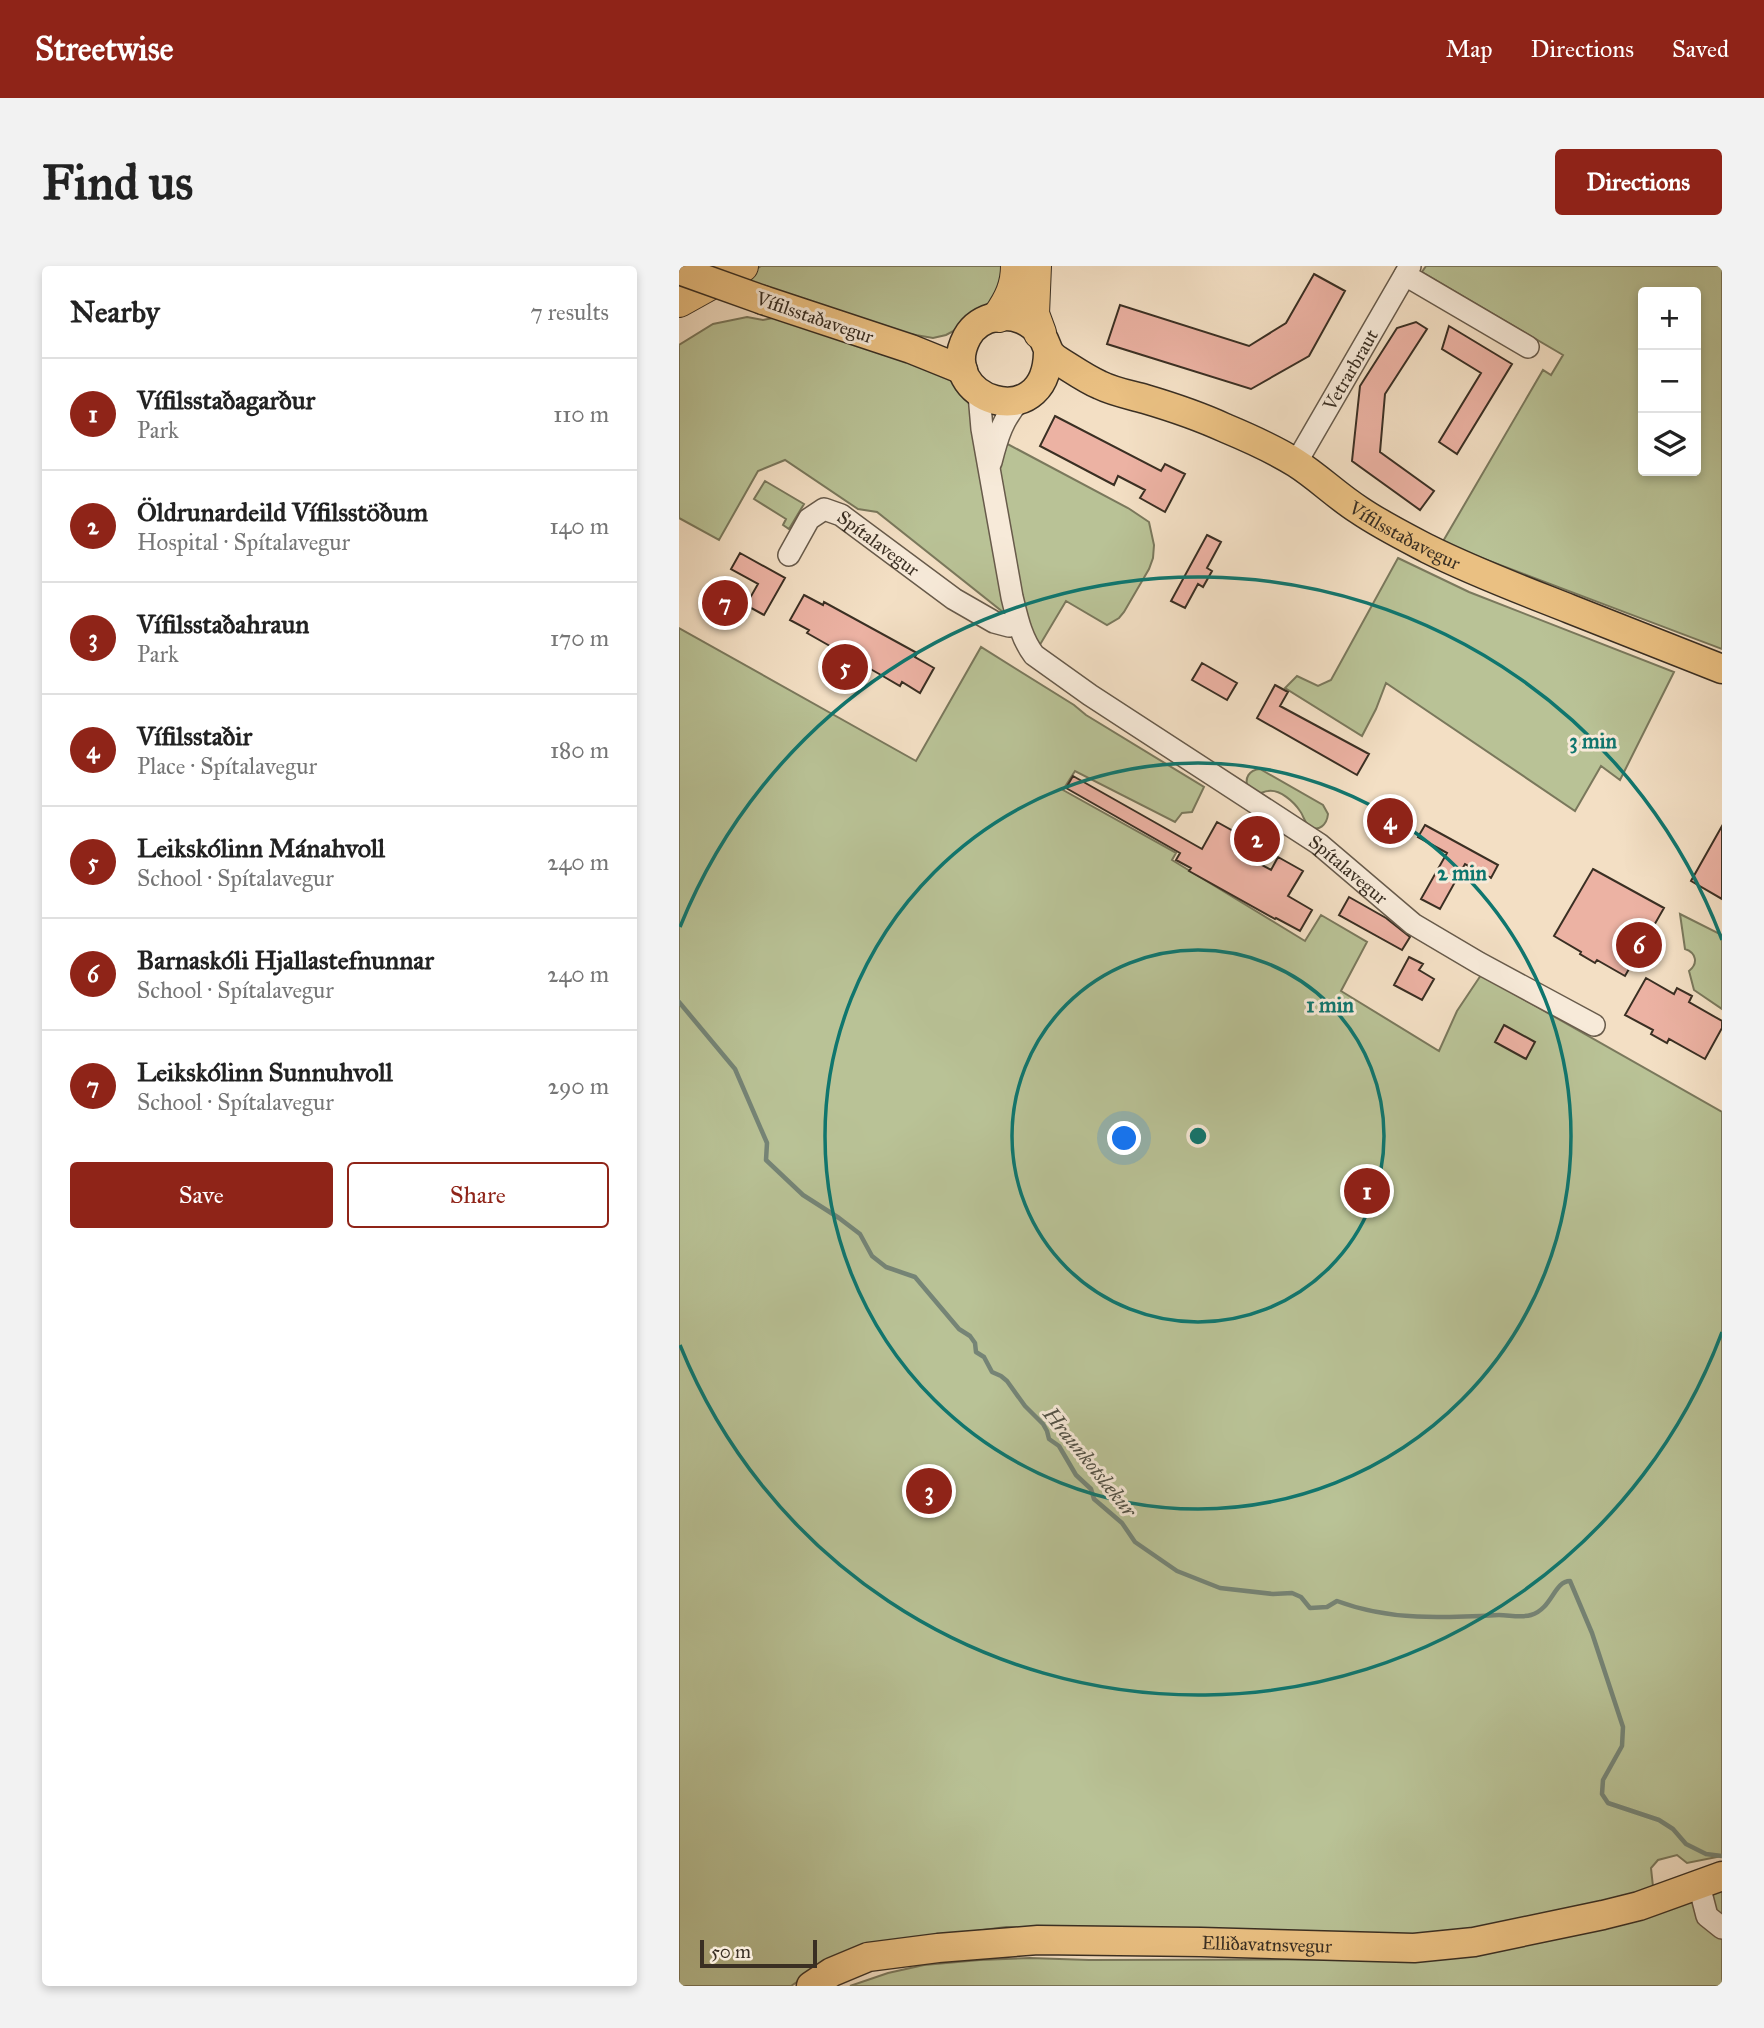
<!DOCTYPE html>
<meta charset="utf-8">
<style>
body{margin:0;font-family:"IM FELL Great Primer",serif;background:#f2f2f2;color:#222}
.controls{position:absolute;right:21px;top:21px;display:grid;overflow:hidden;border-radius:7px;box-shadow:0 4px 10px #0003}
.controls button{width:63px;height:63px;display:grid;place-items:center;padding:0;border:0;border-bottom:2px solid #e0e0e0;background:#fff;color:#222;font:35px sans-serif}
.scale{position:absolute;left:21px;bottom:18px;width:117px;box-sizing:border-box;padding-left:7px;border:4px solid #3a2f23;border-top:0;font-size:19px;line-height:24px;white-space:nowrap;color:#3a2f23;-webkit-text-stroke:5px #f7ead9;paint-order:stroke}
.you{position:absolute;left:446px;top:873px;width:24px;height:24px;margin:-18px;border:5px solid #fff;border-radius:50%;background:#1a73e8;box-shadow:0 0 0 10px #1a73e833}
.badge{display:grid;place-items:center;width:46px;height:46px;border-radius:50%;background:#8f2418;color:#fff;font-size:23px;font-weight:700}
.pin{position:absolute;translate:-50% -50%;border:4px solid #fff;box-shadow:0 2px 7px #0006}
.list{margin:0;padding:0;list-style:none}
h2{display:flex;justify-content:space-between;align-items:center;height:91px;margin:0;padding:0 28px;font-size:30px}
h2 small{font-size:23px;font-weight:400;color:#767676}
.list li{display:grid;grid-template-columns:46px 1fr auto;gap:21px;align-items:center;box-sizing:border-box;height:112px;padding:0 28px;border-top:2px solid #e0e0e0}
.list b{display:block;font-size:26px;white-space:nowrap}
.list p{margin:0;font-size:23px;white-space:nowrap;color:#767676}
.list em{font-size:23px;font-style:normal;color:#767676}
.actions{display:flex;gap:14px;padding:21px 28px}
.actions a{flex:1;padding:16px 0;border:2px solid #8f2418;border-radius:7px;text-align:center;font-size:24px;color:#8f2418}
.actions .main{background:#8f2418;color:#fff}
.icon{flex:none;width:38px;height:38px;fill:none;stroke:currentColor;stroke-width:2;stroke-linecap:round;stroke-linejoin:round}
.map{position:relative;flex:none;width:1043px;height:1720px;overflow:hidden;border-radius:7px}
header{display:flex;align-items:center;gap:42px;box-sizing:border-box;height:98px;padding:0 35px;background:#8f2418;color:#fff}
header strong{font-size:33px}
nav{display:flex;gap:38px;margin-inline-start:auto;font-size:24px}
.intro{display:flex;align-items:center;justify-content:space-between;box-sizing:border-box;height:168px;padding:0 42px}
h1{margin:0;font-size:49px}
.button{padding:18px 32px;border-radius:7px;background:#8f2418;color:#fff;font-size:24px;font-weight:700}
main{display:flex;gap:42px;padding:0 42px}
aside{flex:1;background:#fff;border-radius:7px;box-shadow:0 4px 10px #0003}
.map>svg:first-child{display:block}
</style>
<header>
<strong>Streetwise</strong>
<nav><a>Map</a><a>Directions</a><a>Saved</a></nav>
</header>
<div class="intro"><h1>Find us</h1><a class="button">Directions</a></div>
<main>
<aside>
<h2>Nearby<small>7 results</small></h2>
<ul class="list">
<li><span class="badge">1</span><div><b>Vífilsstaðagarður</b><p>Park</p></div><em>110 m</em></li>
<li><span class="badge">2</span><div><b>Öldrunardeild Vífilsstöðum</b><p>Hospital · Spítalavegur</p></div><em>140 m</em></li>
<li><span class="badge">3</span><div><b>Vífilsstaðahraun</b><p>Park</p></div><em>170 m</em></li>
<li><span class="badge">4</span><div><b>Vífilsstaðir</b><p>Place · Spítalavegur</p></div><em>180 m</em></li>
<li><span class="badge">5</span><div><b>Leikskólinn Mánahvoll</b><p>School · Spítalavegur</p></div><em>240 m</em></li>
<li><span class="badge">6</span><div><b>Barnaskóli Hjallastefnunnar</b><p>School · Spítalavegur</p></div><em>240 m</em></li>
<li><span class="badge">7</span><div><b>Leikskólinn Sunnuhvoll</b><p>School · Spítalavegur</p></div><em>290 m</em></li>
</ul>
<div class="actions"><a class="main">Save</a><a>Share</a></div>
</aside>
<div class="map">
<svg width="1043" height="1720" viewBox="0 0 1043 1720">
<rect width="100%" height="100%" fill="#f3dfc4"/>
<filter id="stains"><feTurbulence type="fractalNoise" baseFrequency=".00286" numOctaves="4"/><feColorMatrix values="0 0 0 0 .2 0 0 0 0 .09 0 0 0 0 .02 0 0 0 .5 -.17"/></filter>
<radialGradient id="worn" r=".72"><stop offset=".6" stop-color="#630" stop-opacity="0"/><stop offset="1" stop-color="#630" stop-opacity=".3"/></radialGradient>
<path fill="#b9c296" stroke="#7a785c" stroke-width="2" fill-rule="evenodd" d="M82 0H325L324 19 313 35 282 61 267 69 254 72 225 67 62 13Z
M747 0H1043V383L763 277 864 104 872 109 884 89 743 6ZM964 26H1017V205H964Z
M68 51 84 54 99 51 265 103 292 133 329 350 198 246 179 243 106 194 79 205 40 274 0 252V79L34 58Z
M321 174 449 242 470 256 475 279 474 292 470 303 445 346 440 352 428 359 387 335 359 382 346 355 316 212Z
M86 215 125 238 110 263 104 259 107 253 75 233Z
M719 292 790 326 995 406 941 514 922 500 896 545 707 417 697 443 683 470 606 422 618 410 639 420 652 414Z
M0 362 237 495 302 381 395 439 407 449 525 521 513 546 503 547 496 556 396 505 384 524 497 587 493 594 626 675 642 649 688 676 662 725 760 785 778 745 802 709 1043 846V1590L1008 1597 998 1589 979 1594 972 1602 975 1630 921 1646 702 1677 327 1661 242 1672 124 1712 112 1720H0Z
M581 503 644 539 649 548C648 558 640 567 630 560 625 556 625 550 621 545 615 536 601 523 589 525 585 525 582 528 578 528L569 522C565 512 570 504 581 503Z
M1001 648 1043 669V743L1015 724 1010 705C1019 698 1018 687 1006 683Z
M1043 1621V1720H171L209 1707 245 1699 301 1694 351 1692 410 1694 744 1693Z"/>
<g fill="none" stroke-linecap="round" stroke-linejoin="round">
<path stroke="#758476" stroke-width="4.5" d="M0 736 56 803 88 877 87 894 124 929 160 952 181 968 193 990 207 1001 236 1011 280 1063 291 1070 296 1077 297 1086 305 1091 313 1106 322 1110 328 1115 346 1140 364 1158 368 1165 370 1173 380 1180 397 1209 412 1223 415 1233 443 1257 456 1276 498 1305 541 1322 594 1328 613 1327 622 1331 631 1342 648 1341 658 1335C711 1355 765 1352 820 1349 830 1349 843 1352 852 1349 873 1343 875 1315 891 1315L913 1367 944 1461 943 1480 924 1514 923 1528 929 1537 980 1554 994 1563 1007 1578 1027 1588 1043 1590"/>
</g>
<path fill="#ecb2a3" stroke="#3a2f23" stroke-width="2" d="M635 8 666 25 630 90 572 123 428 78 441 39 570 80 607 57Z
M737 56 748 63 706 128 701 186 755 225 741 244 673 195 681 120 718 62Z
M770 60 833 98 778 188 760 176 802 107 763 83Z
M376 150 482 205 486 198 506 208 486 246 461 232 466 224 439 210 435 219 361 180Z
M528 269 542 276 528 302 533 305 524 321 519 318 506 342 492 335Z
M61 287 106 312 85 349 67 339 79 318 52 303Z
M125 329 144 339 145 336 238 387 236 391 255 402 241 427 223 416 221 420 202 409 128 367 130 364 111 354Z
M523 397 558 417 548 434 513 414Z
M596 419 609 426 601 440 690 488 678 509 578 452Z
M394 510 523 583 538 556 563 570 555 584 592 604 599 591 624 605 609 630 633 644 621 665 597 652 596 653 510 605 512 602 497 594 501 587 387 522Z
M746 559 819 599 812 612 786 598 761 643 742 633 768 587 739 571Z
M1043 560V633L1012 615Z
M914 603 985 642 946 710 918 694 916 697 901 688 902 686 875 670Z
M670 631 707 652 731 671 723 684 660 649Z
M730 691 744 698 740 704 755 713 743 734 715 719Z
M967 712 995 728 998 722 1013 730 1010 736 1043 755V762L1026 793 990 773 988 777 972 768 974 764 946 749Z
M825 759 856 776 847 793 816 776Z"/>
<g fill="none" stroke-linecap="round" stroke-linejoin="round">
<defs>
<g id="minor">
<path d="M726 9 849 81"/>
<path id="s1" d="M300 128 303 163 333 331C338 351 342 372 355 389L411 429 640 578 734 658 800 697 915 759"/>
<path d="M312 196C318 172 324 151 342 133"/>
<path id="s2" d="M617 197 731 0"/>
<path id="s3" d="M110 289 130 253 145 243 162 249 275 333 315 356 330 360 339 357"/>
<path d="M1020 1619 1028 1650 1043 1662"/>
</g>
<g id="major">
<path d="M84 34 232 83 284 104"/>
<path id="s4" d="M369 87C367 171 255 133 288 71 294 60 305 53 317 51 335 47 353 55 363 70 370 82 367 87 380 95 393 103 407 113 421 119 435 126 452 129 466 133 493 141 520 150 546 162 570 172 595 183 617 197 639 211 658 230 680 244 702 259 726 271 749 283 795 306 843 324 891 343 941 363 992 383 1043 403"/>
<path id="s5" d="M132 1720 153 1706 189 1691 259 1682 359 1674 522 1676 735 1682 795 1676 924 1649 960 1640 1043 1610"/>
</g>
<path id="highway" d="M356 0 354 48 361 67
M0 35 63 0
M320 50C331 34 338 20 338 0"/>
</defs>
<use href="#minor" stroke="#685b4b" stroke-width="24"/>
<use href="#major" stroke="#3a2f23" stroke-width="31"/>
<use href="#highway" stroke="#3a2f23" stroke-width="34"/>
<use href="#minor" stroke="#f7ead9" stroke-width="21"/>
<use href="#major" stroke="#eac082" stroke-width="28"/>
<use href="#highway" stroke="#eac082" stroke-width="32"/>
<defs>
<path id="major-bridge" d="M0 4 84 34"/>
</defs>
<use href="#major-bridge" stroke="#3a2f23" stroke-width="31" stroke-linecap="butt"/>
<use href="#major-bridge" stroke="#eac082" stroke-width="28"/>
</g>
<g fill="none" stroke="#0f766e" stroke-width="3.5">
<circle cx="519" cy="870" r="186"/>
<circle cx="519" cy="870" r="373"/>
<path d="M1043 1066A559 559 0 0 1 1 1079M1 661A559 559 0 0 1 1043 674"/>
</g>
<g text-anchor="middle" stroke-width="6" stroke-linejoin="round" paint-order="stroke">
<g font-size="19" fill="#3a2f23" stroke="#f7ead9">
<text transform="translate(136 51) rotate(19)" y="7">Vífilsstaðavegur</text>
<text dy="7" stroke="none"><textPath href="#s2" startOffset="108">Vetrarbraut</textPath></text>
<text dy="7" stroke="none"><textPath href="#s4" startOffset="674">Vífilsstaðavegur</textPath></text>
<text dy="7" stroke="none"><textPath href="#s3" startOffset="124">Spítalavegur</textPath></text>
<text dy="7" stroke="none"><textPath href="#s1" startOffset="649">Spítalavegur</textPath></text>
<text dy="7" stroke="none"><textPath href="#s5" startOffset="464">Elliðavatnsvegur</textPath></text>
</g>
<g font-size="21" font-style="italic" fill="#535246" stroke="#f7ead9">
<text transform="translate(411 1196) rotate(51)" y="7">Hraunkotslækur</text>
</g>
</g>
<circle cx="519" cy="870" r="10" fill="#0f766e" stroke="#f7ead9" stroke-width="3.5"/>
<g font-size="21" text-anchor="middle" font-weight="bold" fill="#0f766e" stroke="#f7ead9" stroke-width="6" stroke-linejoin="round" paint-order="stroke">
<text x="914" y="482">3 min</text>
<text x="783" y="614">2 min</text>
<text x="651" y="746">1 min</text>
</g>
<rect width="100%" height="100%" filter="url(#stains)"/>
<rect width="100%" height="100%" fill="url(#worn)"/>
</svg>
<div class="controls">
<button>+</button>
<button>−</button>
<button><svg class="icon" aria-label="layers" viewBox="0 0 24 24"><path d="M12 4l9 5-9 5-9-5zM3 14l9 5 9-5"/></svg></button>
</div>
<div class="scale">50 m</div>
<div class="you"></div>
<div class="pin badge" style="left:688px;top:925px">1</div>
<div class="pin badge" style="left:578px;top:573px">2</div>
<div class="pin badge" style="left:250px;top:1225px">3</div>
<div class="pin badge" style="left:711px;top:555px">4</div>
<div class="pin badge" style="left:166px;top:401px">5</div>
<div class="pin badge" style="left:960px;top:679px">6</div>
<div class="pin badge" style="left:46px;top:337px">7</div>
</div>
</main>
